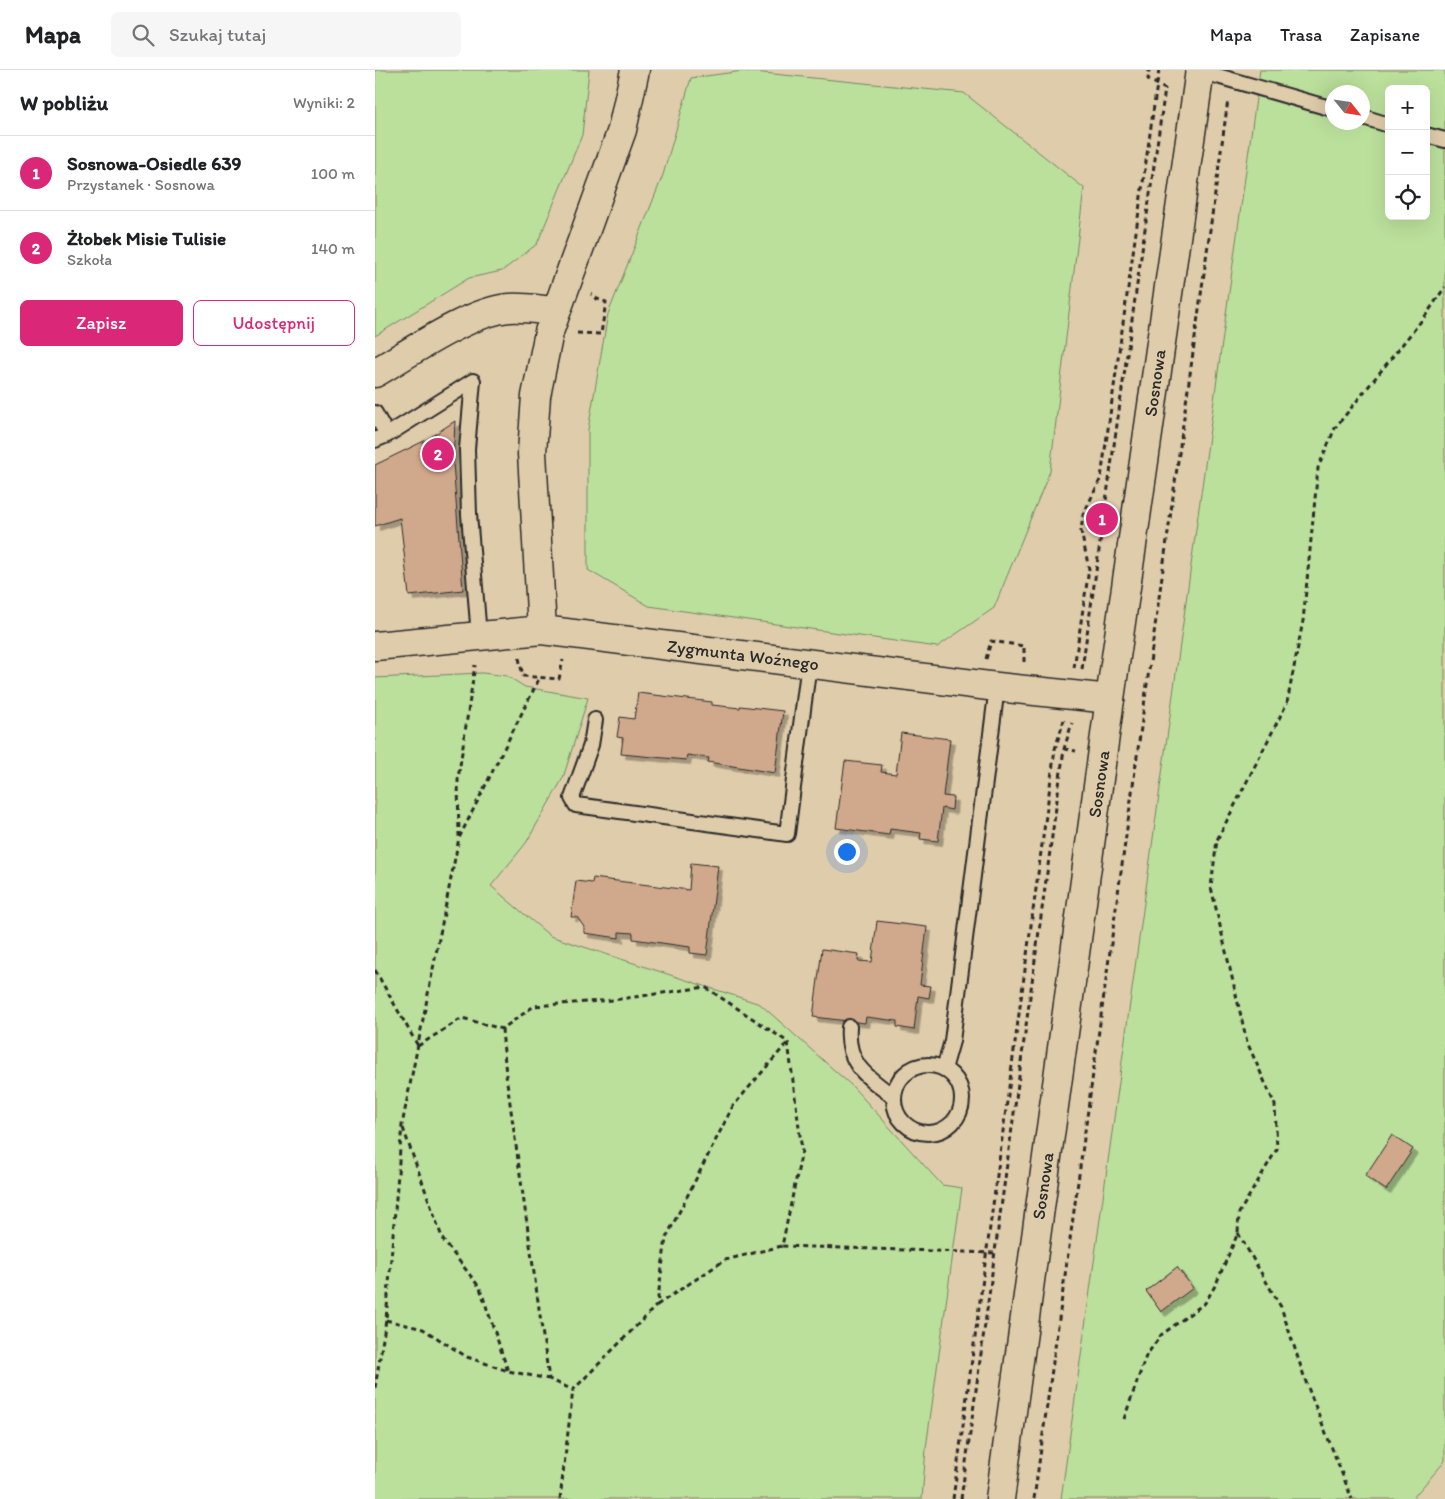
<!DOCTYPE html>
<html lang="pl">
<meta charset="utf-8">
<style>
body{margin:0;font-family:Itim,sans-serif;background:#f6f6f6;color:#202124}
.controls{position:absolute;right:15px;top:15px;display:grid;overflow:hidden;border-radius:8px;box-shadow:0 5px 20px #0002}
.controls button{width:45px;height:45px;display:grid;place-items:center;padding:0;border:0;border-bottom:1px solid #e0e0e0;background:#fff;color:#202124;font:25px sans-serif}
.compass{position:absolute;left:950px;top:15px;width:45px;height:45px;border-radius:50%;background:#fff;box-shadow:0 5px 20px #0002;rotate:120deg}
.you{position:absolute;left:471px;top:781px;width:18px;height:18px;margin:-12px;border:4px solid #fff;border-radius:50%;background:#1a73e8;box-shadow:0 0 0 8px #1a73e833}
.badge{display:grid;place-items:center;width:32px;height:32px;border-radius:50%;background:#db2777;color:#fff;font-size:16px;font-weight:700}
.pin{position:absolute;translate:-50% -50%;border:2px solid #fff;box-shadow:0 1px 5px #0006}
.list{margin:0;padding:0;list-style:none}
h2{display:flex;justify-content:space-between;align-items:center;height:65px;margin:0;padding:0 20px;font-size:21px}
h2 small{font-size:16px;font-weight:400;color:#757577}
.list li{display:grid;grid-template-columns:32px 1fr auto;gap:15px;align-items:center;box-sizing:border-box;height:75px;padding:0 20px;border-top:1px solid #e0e0e0}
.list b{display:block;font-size:19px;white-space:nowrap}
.list p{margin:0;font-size:16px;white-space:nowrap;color:#757577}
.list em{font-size:16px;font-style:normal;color:#757577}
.actions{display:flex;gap:10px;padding:15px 20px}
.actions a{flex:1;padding:11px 0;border:1px solid #db2777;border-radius:8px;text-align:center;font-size:18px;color:#db2777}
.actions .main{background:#db2777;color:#fff}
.icon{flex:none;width:28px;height:28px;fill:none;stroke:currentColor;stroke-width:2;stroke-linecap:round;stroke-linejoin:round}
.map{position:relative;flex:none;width:1070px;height:1429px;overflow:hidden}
header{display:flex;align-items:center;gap:30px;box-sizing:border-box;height:70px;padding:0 25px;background:#fff;border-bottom:1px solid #e0e0e0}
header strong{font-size:24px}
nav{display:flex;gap:28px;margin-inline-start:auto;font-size:18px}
.search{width:350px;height:45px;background:#f6f6f6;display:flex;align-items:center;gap:12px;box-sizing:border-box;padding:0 18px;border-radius:8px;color:#757577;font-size:19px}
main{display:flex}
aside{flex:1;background:#fff}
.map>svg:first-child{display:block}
</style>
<header>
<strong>Mapa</strong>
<div class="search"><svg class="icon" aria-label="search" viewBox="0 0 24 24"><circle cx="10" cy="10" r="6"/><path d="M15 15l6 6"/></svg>Szukaj tutaj</div>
<nav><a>Mapa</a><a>Trasa</a><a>Zapisane</a></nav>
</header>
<main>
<aside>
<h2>W pobliżu<small>Wyniki: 2</small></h2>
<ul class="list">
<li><span class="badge">1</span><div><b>Sosnowa-Osiedle 639</b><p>Przystanek · Sosnowa</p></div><em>100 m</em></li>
<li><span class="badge">2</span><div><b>Żłobek Misie Tulisie</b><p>Szkoła</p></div><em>140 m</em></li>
</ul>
<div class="actions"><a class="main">Zapisz</a><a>Udostępnij</a></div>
</aside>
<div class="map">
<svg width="1070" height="1429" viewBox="0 0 1070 1429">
<defs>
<filter id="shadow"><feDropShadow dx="4.5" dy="4.5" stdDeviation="0" flood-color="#0004"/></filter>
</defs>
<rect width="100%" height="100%" fill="#dfccaa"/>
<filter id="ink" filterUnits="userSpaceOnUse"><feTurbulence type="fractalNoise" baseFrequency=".02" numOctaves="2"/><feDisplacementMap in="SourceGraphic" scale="10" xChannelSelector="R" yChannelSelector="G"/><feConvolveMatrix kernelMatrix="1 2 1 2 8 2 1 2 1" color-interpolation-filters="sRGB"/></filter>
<g filter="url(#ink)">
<path fill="#bbe09b" stroke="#738663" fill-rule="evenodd" d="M0 0H214L207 65 162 174 127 201 94 208 0 266Z
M885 0H1070V1391L1037 1429H686ZM1014 19H1051V146H1014ZM958 22H988V52H958Z
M368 1 589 23 709 118 675 401 619 538 562 577 274 536 213 500V360L233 244 288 105 316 8Z
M107 603 132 606 150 617 213 628 188 708 151 773 116 816 175 866 385 934 477 1016 567 1115 587 1118 551 1378 547 1429H0V608Z"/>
<path fill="#d0a88b" stroke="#2b2b2b" filter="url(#shadow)" d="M80 351 78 393 88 520 34 526 25 448 0 456V395L51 370Z
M263 623 337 632V635L365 638V636L408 641 400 703 333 692 334 688 312 685 311 690 246 684 248 668 242 667 245 647 259 649Z
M526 663 575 669 568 726 578 727 577 740 567 738 563 771 545 769 546 763 515 759 514 765 461 758 470 691 507 695 506 702 521 704Z
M316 793 343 796 332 885 315 883V877L258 869V863L244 862V868L209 863V857L202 847H196L201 811 217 813 218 808 314 820Z
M502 851 552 857 545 915 556 916 554 928 543 926 539 960 522 957V951L491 947 490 953 438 947 447 879 484 884 483 891 497 892Z
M1017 1065 1038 1079 1011 1120 990 1106Z
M802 1197 818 1218 786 1242 771 1221Z"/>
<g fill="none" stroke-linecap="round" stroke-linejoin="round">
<defs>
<path id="lane" d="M825 1 958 39
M988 47 1014 55
M1051 65 1070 70
M0 343 12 365
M0 370 12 365 98 311 92 379 94 444 104 566
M220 650 216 675 197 728 201 735 412 764 434 593
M474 957C471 994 491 1006 519 1027
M519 1029a34 34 0 1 1 68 0a34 34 0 1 1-68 0Z
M569 999 577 971 622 617"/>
<path id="street" d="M0 303C34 283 97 240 135 238 150 237 166 240 181 241
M167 560 157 383 161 326 174 262 247 60 260 0
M0 576 167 560 622 617 735 629"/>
<path id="secondary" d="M625 1429 735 629 825 0"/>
</defs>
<use href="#lane" stroke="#2b2b2b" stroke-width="18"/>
<use href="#street" stroke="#2b2b2b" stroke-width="31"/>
<use href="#secondary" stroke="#2b2b2b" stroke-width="31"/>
<path stroke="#2b2b2b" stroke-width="3" stroke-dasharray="5 4" stroke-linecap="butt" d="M202 263 226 264 231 232 222 229 216 224
M144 588 148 606 184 609 188 590
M611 589 616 571 649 576V592
M699 598 714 499 706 461 708 445 726 408 784 0
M707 599 790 19 773 9 774 0
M689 679 701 681
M84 767 83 709 100 595
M0 900 43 976
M127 959 131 1005 174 1309 198 1320 282 1235 291 1168 358 1036 413 972
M43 976 87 948 127 959 159 936 238 930 330 917 413 972 427 1081 407 1176 620 1183
M28 1058 68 1170 105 1218 133 1301
M863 1163 906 1237 932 1315 977 1429
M282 1235 350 1190 407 1176
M11 1250 48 1259 92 1287 133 1301 174 1309
M0 1318 11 1250 27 1055 84 768 165 607
M749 1349 771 1286 786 1265 830 1233 841 1214 863 1163 864 1143 902 1079 900 1035 872 972 836 817 842 770 912 633 928 551 943 398 960 358 1051 245 1070 217
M185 1429 198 1320
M578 1429 680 679 689 650
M586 1429 689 679 697 653
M659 1429 853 30"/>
<use href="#lane" stroke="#dfccaa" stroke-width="14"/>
<use href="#street" stroke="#dfccaa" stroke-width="28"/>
<use href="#secondary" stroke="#dfccaa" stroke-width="28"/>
</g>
</g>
<g text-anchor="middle" stroke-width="5" stroke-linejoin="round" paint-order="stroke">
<g font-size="18" fill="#2b2b2b" stroke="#dfccaa">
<text transform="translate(780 313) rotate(-82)" y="6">Sosnowa</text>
<text transform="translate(368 585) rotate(7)" y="6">Zygmunta Woźnego</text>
<text transform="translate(724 714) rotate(-82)" y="6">Sosnowa</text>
<text transform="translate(668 1116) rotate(-82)" y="6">Sosnowa</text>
</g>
</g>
</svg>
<div class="controls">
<button>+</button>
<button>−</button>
<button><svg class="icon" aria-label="locate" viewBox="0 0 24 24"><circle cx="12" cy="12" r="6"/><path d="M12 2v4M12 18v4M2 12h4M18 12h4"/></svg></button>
</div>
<svg class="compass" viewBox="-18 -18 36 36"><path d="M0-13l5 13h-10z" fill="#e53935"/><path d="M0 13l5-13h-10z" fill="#757577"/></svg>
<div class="you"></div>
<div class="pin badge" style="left:727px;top:449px">1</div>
<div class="pin badge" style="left:63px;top:384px">2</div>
</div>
</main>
